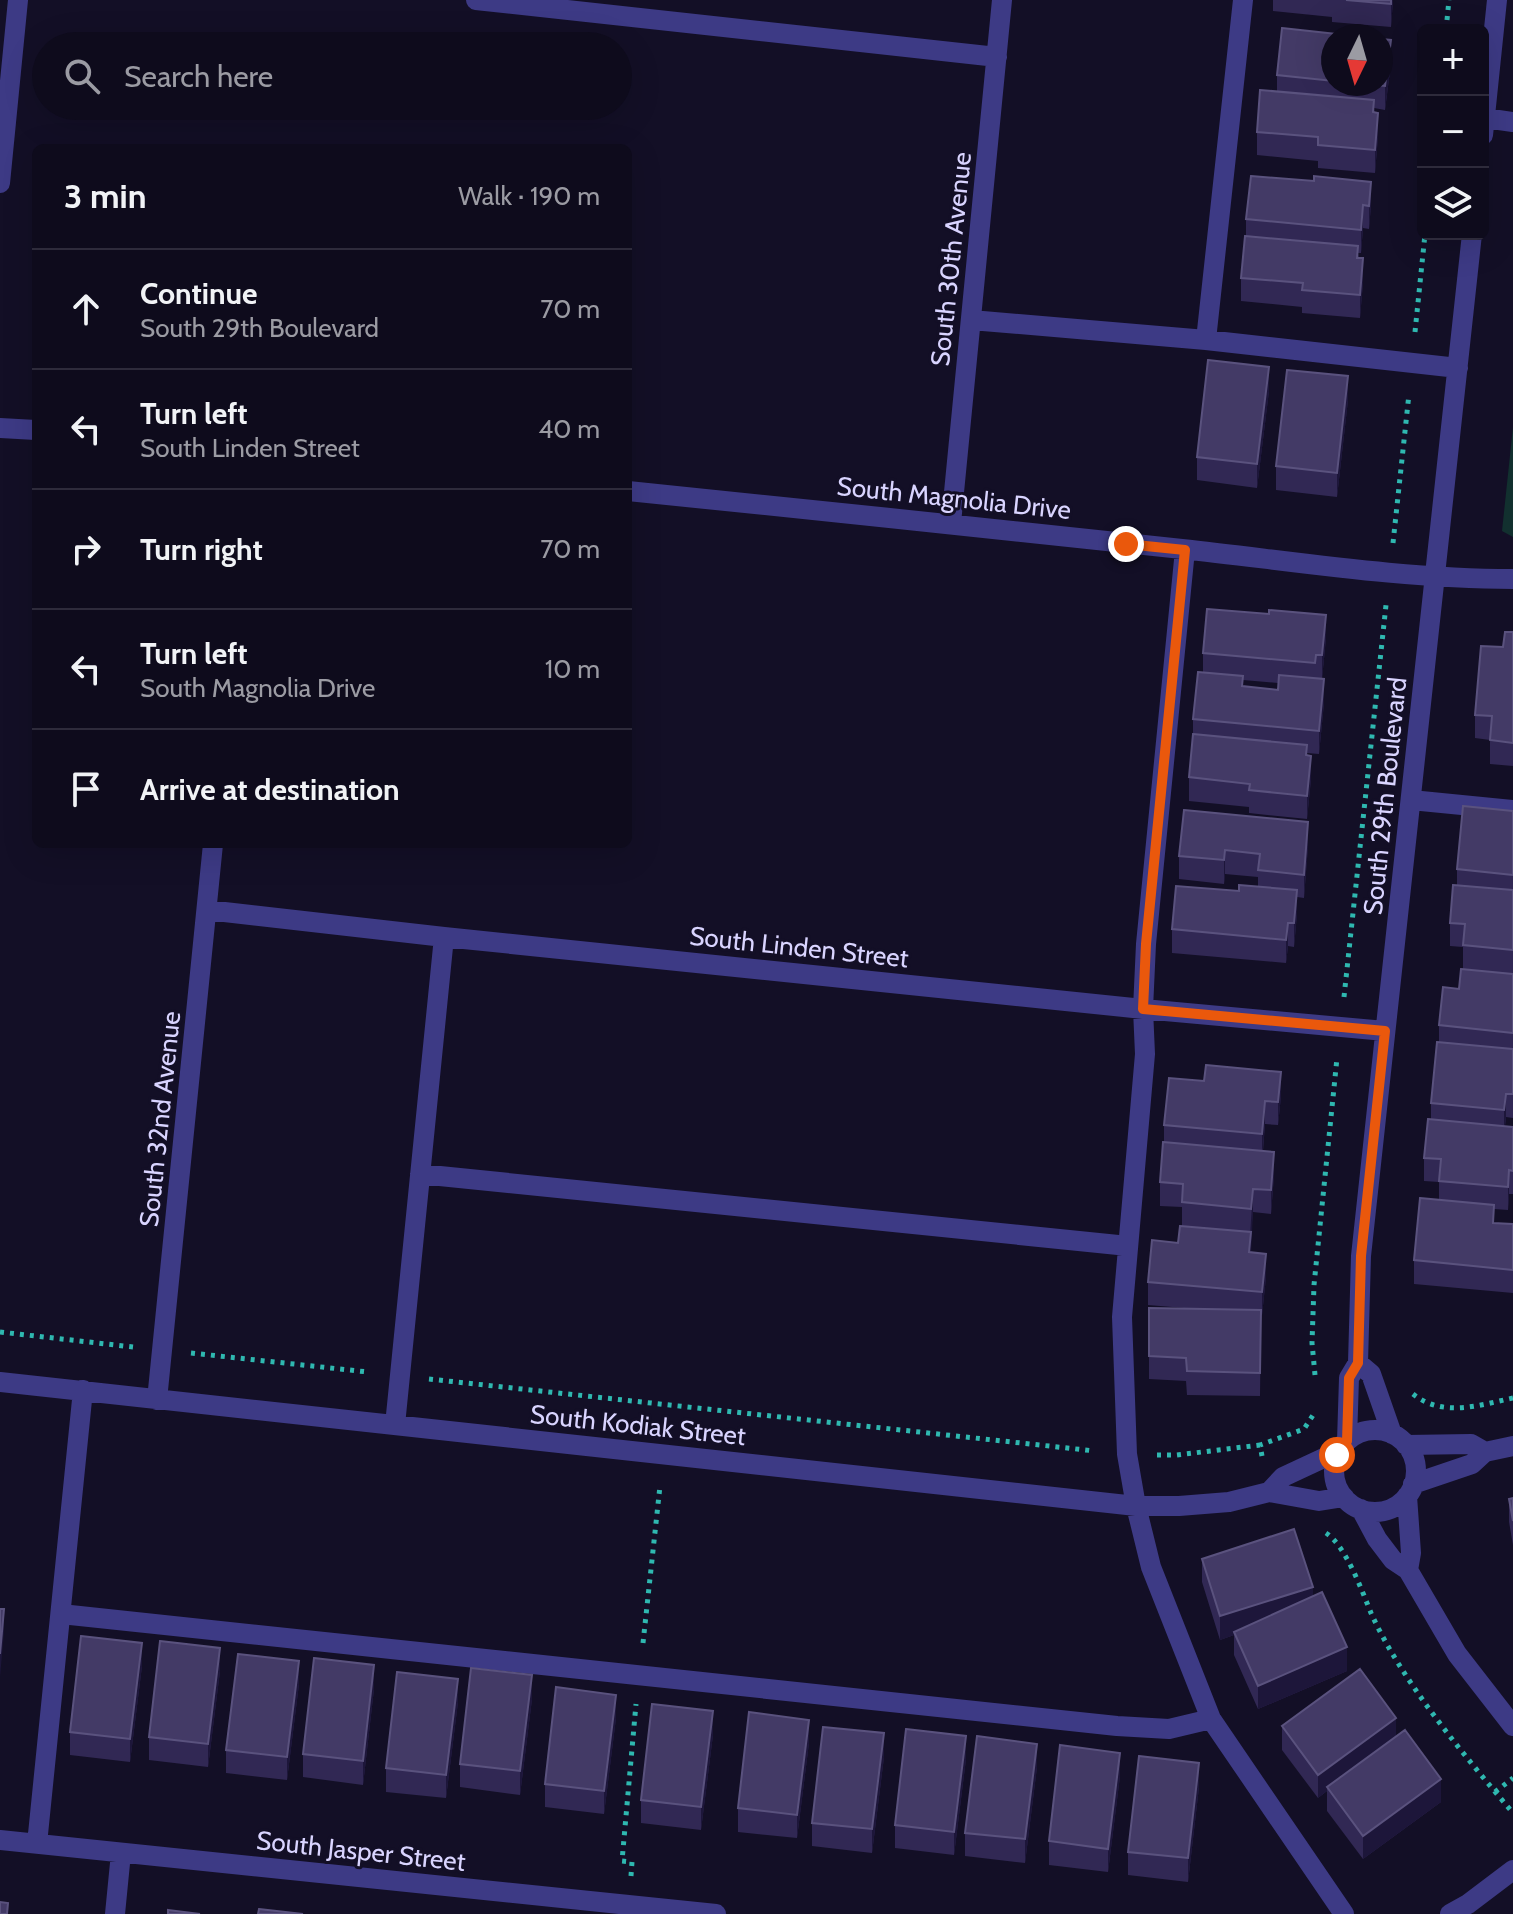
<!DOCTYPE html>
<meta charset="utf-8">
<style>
body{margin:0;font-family:Cabin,sans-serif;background:#171425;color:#f1f3f6}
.controls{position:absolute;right:24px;top:24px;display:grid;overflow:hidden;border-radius:12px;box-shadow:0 8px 32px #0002}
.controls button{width:72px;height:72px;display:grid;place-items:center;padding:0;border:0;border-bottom:2px solid #2e2b3b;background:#0e0b1c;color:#f1f3f6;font:40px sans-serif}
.compass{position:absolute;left:1321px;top:24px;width:72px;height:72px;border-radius:50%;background:#0e0b1c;box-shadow:0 8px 32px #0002;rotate:185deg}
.stop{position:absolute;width:24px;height:24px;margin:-18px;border:6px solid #ea580c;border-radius:50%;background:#fff}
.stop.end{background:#ea580c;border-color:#fff;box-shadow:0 2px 8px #0008}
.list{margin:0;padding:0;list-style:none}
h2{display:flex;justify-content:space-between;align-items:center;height:104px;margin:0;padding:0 32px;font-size:34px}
h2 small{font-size:26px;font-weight:400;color:#9b9ba3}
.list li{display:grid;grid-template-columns:52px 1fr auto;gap:24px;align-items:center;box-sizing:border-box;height:120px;padding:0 32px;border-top:2px solid #2e2b3b}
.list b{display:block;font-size:30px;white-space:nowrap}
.list p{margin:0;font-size:26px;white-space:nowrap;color:#9b9ba3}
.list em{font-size:26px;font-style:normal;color:#9b9ba3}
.icon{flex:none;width:44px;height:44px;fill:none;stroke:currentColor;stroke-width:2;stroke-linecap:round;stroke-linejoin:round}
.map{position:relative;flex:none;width:1513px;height:1914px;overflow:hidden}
.search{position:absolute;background:#0e0b1c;box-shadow:0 8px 32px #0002;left:32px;top:32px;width:600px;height:88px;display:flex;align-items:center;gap:20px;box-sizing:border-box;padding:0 28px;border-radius:44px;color:#9b9ba3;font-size:30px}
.panel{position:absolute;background:#0e0b1c;box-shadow:0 8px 32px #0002;left:32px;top:144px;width:600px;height:704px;border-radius:12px}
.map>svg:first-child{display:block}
</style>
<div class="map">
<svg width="1513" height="1914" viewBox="0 0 1513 1914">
<rect width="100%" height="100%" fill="#130f26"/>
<path fill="#12302f" d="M1513 427V537L1502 531Z"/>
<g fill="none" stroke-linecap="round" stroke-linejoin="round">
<path stroke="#2fb8b0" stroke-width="5" stroke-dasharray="4 6" stroke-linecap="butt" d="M1446 30 1449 0
M1415 332 1425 234
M1393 543 1409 394
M1344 997 1386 605
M0 1332 133 1347
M191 1353 368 1372
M1315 1375 1312 1343 1314 1285 1337 1058
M429 1379 1095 1451
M1413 1394C1443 1418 1480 1405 1513 1398
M1157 1455H1177L1260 1445
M1262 1456 1260 1445 1304 1429 1315 1412
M1326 1533C1346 1546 1362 1591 1371 1613 1402 1682 1464 1755 1513 1813
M643 1643 660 1486
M1495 1792 1513 1778
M631 1876 632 1862 622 1861 636 1704"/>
<path stroke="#3d3a85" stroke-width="20" d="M476 0 997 57
M1485 118 1513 122
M1483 135 1497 0
M0 183 18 0
M971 320 1206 340 1458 368
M1206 340 1243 0
M0 428 36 430
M628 491C813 509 997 530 1182 549 1292 561 1402 579 1513 579
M951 523 1002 0
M1185 550 1146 944 1143 1009 1145 1054 1122 1317 1127 1454 1136 1506 1151 1567 1211 1719 1344 1914
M1411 800 1513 810
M207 910 444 937 1143 1009 1385 1031
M420 1174 1128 1246
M1358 1363 1371 1374 1392 1434
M0 1382 1136 1506H1179L1229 1502 1269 1492 1319 1501 1344 1497
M157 1400 213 844
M395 1425 444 937
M1334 1471a41 41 0 1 1 82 0a41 41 0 1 1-82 0Z
M1347 1441 1349 1378 1358 1363 1361 1256 1472 234
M1406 1445 1471 1444 1485 1452
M1413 1484 1472 1464 1485 1452 1513 1446
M1269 1492 1283 1477 1328 1456 1342 1445
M1407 1496 1411 1553 1408 1570
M1361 1509 1377 1539 1393 1560 1408 1570 1457 1654 1513 1726
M61 1614 1117 1726 1169 1729 1211 1719
M0 1840 716 1914
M37 1844 83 1390
M115 1914 121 1853
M1450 1914 1468 1904 1513 1870"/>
</g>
<path fill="#312854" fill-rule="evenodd" d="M1273 0H1393L1391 27 1332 22V17L1273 11Z
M1333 36V84H1381L1391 63 1385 110 1374 108 1378 136 1375 173 1318 168V161L1257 155V132L1277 92V75Z
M1251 176 1371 205 1369 229 1363 228 1361 253H1358L1363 282 1360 318 1302 313V307L1241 301V278L1246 236V219Z
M1269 391 1257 488 1197 480V457Z
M1348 400 1337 497 1276 490V466Z
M1513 632V766L1490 764V740L1475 738V715L1503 647Z
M1326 638 1322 679 1324 703 1319 754 1307 753 1311 779 1307 819 1249 813V807L1189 801V777L1193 734V719L1203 673V653ZM1243 680 1278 683V690L1243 686Z
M1184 810 1308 846 1304 898 1297 897V914L1294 947 1288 946 1286 963 1172 953V929L1239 891 1258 887V877L1225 874 1224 884 1179 879V856Z
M1513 811V974L1463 969V947L1450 946V923L1457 885V869Z
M1513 974V1118L1506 1117 1505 1126 1513 1127V1194H1509L1508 1210 1494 1209V1223L1513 1224V1293L1414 1284V1260L1439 1199V1182L1424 1181V1158L1431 1119V1103L1439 1042V1025L1459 989Z
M1281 1096 1278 1125 1265 1124 1263 1151 1274 1175 1271 1214 1253 1212 1251 1232V1253L1266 1277 1262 1315H1261L1260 1396 1187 1395 1186 1381 1149 1379V1308H1184L1148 1305V1282L1178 1243 1182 1225V1207L1160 1206V1182L1164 1142V1125Z
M1513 1498V1545L1509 1522V1499Z
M1202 1559 1313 1596 1347 1671 1258 1709 1234 1655V1635L1220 1640 1202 1582Z
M142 1666 130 1762 70 1755V1732Z
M220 1671 208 1767 149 1760V1737Z
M299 1684 287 1780 226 1773V1750Z
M374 1689 363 1785 303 1777V1754Z
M532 1699 520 1795 460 1787V1764Z
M458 1702 446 1798 386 1792V1768Z
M616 1718 604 1814 545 1807V1784Z
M1282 1726 1396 1737 1441 1802 1363 1859 1327 1811V1791L1318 1798 1282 1750Z
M713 1735 701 1830 641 1823V1800Z
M809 1743 797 1838 738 1832V1808Z
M884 1757 872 1853 812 1846V1823Z
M966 1759 954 1855 895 1848V1825Z
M1037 1767 1025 1863 965 1856V1833Z
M1120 1776 1108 1872 1049 1865V1841Z
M1199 1787 1188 1882 1128 1875V1852Z"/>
<path fill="#1d163a" d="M1391 0H1393L1391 27Z
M1391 40V63L1385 110V86Z
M1378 113V136L1375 173V150Z
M1371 182V205L1369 229V206Z
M1363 205V228L1361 253V230Z
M1363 258V282L1360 318V295Z
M1269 367V391L1257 488V464Z
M1348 376V400L1337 497V473Z
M1326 615V638L1322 679V655Z
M1324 679V703L1319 754V731Z
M1311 756V779L1307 819V796Z
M1308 822V846L1304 898V875Z
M1225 850V874L1224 884V860Z
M1297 890V914L1294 947V923Z
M1288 923V946L1286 963V940Z
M1281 1072V1096L1278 1125V1102Z
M1506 1094V1117L1504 1134V1110Z
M1265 1101V1124L1262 1158V1134Z
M1274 1152V1175L1271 1214V1190Z
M1509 1170V1194L1508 1210V1187Z
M1253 1189V1212L1251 1255 1249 1252Z
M1266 1254V1277L1262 1315V1292Z
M1313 1587V1610L1234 1632V1635L1220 1640V1616Z
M4 1609V1632L0 1677V1654Z
M142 1643V1666L130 1762V1739Z
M1347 1647V1671L1258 1709V1686Z
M220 1648V1671L208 1767V1744Z
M299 1661V1684L287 1780V1757Z
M374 1665V1689L363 1785V1761Z
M532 1675V1699L520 1795V1771Z
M458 1679V1702L446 1798V1775Z
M616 1695V1718L604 1814V1791Z
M713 1711V1735L701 1830V1807Z
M1396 1718V1741L1327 1787V1791L1318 1798V1775Z
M809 1720V1743L797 1838V1815Z
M884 1733V1757L872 1853V1829Z
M966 1736V1759L954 1855V1832Z
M1037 1744V1767L1025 1863V1839Z
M1120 1753V1776L1108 1872V1849Z
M1199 1763V1787L1188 1882V1858Z
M1441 1779V1802L1363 1859V1836Z"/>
<path fill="#433a66" stroke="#5a527e" stroke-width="2" d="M1346 0H1391V4Z
M1282 28 1355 36H1333V81L1277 75Z
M1381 39 1391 40 1385 86 1365 84H1381Z
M1260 90 1374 100 1373 112 1378 113 1375 150 1318 145V137L1257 132Z
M1251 176 1314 181V176L1371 182 1369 206 1363 205 1361 230 1246 219Z
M1245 236 1358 246 1357 258H1363L1360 295 1302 290 1303 283 1241 278Z
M1208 360 1269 367 1257 464 1197 457Z
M1287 370 1348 376 1337 473 1276 466Z
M1207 609 1269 614V610L1326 615 1322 655H1316L1315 663 1203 653Z
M1505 632H1513V743L1490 740 1492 716 1475 715 1481 646 1503 647Z
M1198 672 1243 676 1242 686 1278 690 1279 675 1324 679 1319 731 1193 719Z
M1193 734 1307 745 1306 755 1311 756 1307 796 1249 790 1250 784 1189 777Z
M1463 806 1513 811V875L1457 869Z
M1184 810 1308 822 1304 875 1258 870 1260 854 1225 850 1224 860 1179 856Z
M1239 885 1297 890 1294 923H1288L1286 940 1172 929 1176 886 1239 891Z
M1453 885 1513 890V950L1463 945 1465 924 1450 923Z
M1461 969 1513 974V1033L1439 1025 1443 987 1459 989Z
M1437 1042 1513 1049V1094H1506L1504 1110 1431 1103Z
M1206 1065 1281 1072 1278 1102 1265 1101 1262 1134 1164 1125 1169 1078 1204 1081Z
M1428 1119 1513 1127V1171L1509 1170 1508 1187 1439 1181 1441 1159 1424 1158Z
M1163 1142 1274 1152 1271 1190 1253 1189 1251 1209 1182 1202 1183 1184 1160 1182Z
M1420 1198 1494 1205 1493 1223 1513 1224V1270L1414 1260Z
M1180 1226 1251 1232 1249 1252 1266 1254 1262 1292 1148 1282 1152 1240 1178 1243Z
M1149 1308 1261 1310 1260 1373 1187 1371 1186 1358 1149 1356Z
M1513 1498V1521L1509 1499Z
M1294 1529 1313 1587 1220 1616 1202 1559Z
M1322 1592 1347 1647 1258 1686 1234 1632Z
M0 1609H4L0 1654Z
M81 1636 142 1643 130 1739 70 1732Z
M160 1641 220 1648 208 1744 149 1737Z
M238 1654 299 1661 287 1757 226 1750Z
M314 1658 374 1665 363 1761 303 1754Z
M471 1668 532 1675 520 1771 460 1764Z
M1360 1669 1396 1718 1318 1775 1282 1726Z
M397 1672 458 1679 446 1775 386 1768Z
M556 1687 616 1695 604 1791 545 1784Z
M652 1704 713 1711 701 1807 641 1800Z
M749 1712 809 1720 797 1815 738 1808Z
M823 1727 884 1733 872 1829 812 1823Z
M906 1729 966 1736 954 1832 895 1825Z
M1405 1730 1441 1779 1363 1836 1327 1787Z
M977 1736 1037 1744 1025 1839 965 1833Z
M1060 1745 1120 1753 1108 1849 1049 1841Z
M1139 1756 1199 1763 1188 1858 1128 1852Z
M0 1902 8 1903 7 1914H0Z
M259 1909 303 1914H258Z
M168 1910 200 1914H168Z"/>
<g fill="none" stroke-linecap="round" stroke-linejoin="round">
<path stroke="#ea580c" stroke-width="10" d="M1126 544 1185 550 1146 944 1143 1009 1385 1031 1361 1256 1358 1363 1349 1378 1347 1441 1337 1455"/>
</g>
<g text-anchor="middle" stroke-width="6" stroke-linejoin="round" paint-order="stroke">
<g font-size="26" fill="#d9d4ff" stroke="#130f26">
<text transform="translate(951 259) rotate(-84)" y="9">South 30th Avenue</text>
<text transform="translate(954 498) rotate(6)" y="9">South Magnolia Drive</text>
<text transform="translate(1385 796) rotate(-84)" y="9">South 29th Boulevard</text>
<text transform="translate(799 947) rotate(6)" y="9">South Linden Street</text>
<text transform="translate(160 1119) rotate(-84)" y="9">South 32nd Avenue</text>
<text transform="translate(638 1425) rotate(6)" y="9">South Kodiak Street</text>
<text transform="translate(361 1851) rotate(6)" y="9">South Jasper Street</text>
</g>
</g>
</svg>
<div class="controls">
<button>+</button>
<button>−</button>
<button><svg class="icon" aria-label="layers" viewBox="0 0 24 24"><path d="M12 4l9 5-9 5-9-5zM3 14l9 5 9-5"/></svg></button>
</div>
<svg class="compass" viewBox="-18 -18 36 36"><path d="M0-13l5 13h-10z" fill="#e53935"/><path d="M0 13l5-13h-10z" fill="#9b9ba3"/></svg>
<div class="stop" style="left:1337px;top:1455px"></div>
<div class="stop end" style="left:1126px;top:544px"></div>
<div class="search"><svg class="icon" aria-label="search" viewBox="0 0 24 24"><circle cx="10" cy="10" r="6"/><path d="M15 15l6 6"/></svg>Search here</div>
<section class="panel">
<h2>3 min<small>Walk · 190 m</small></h2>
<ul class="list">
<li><svg class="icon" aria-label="ahead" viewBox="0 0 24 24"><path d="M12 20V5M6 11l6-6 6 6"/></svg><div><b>Continue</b><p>South 29th Boulevard</p></div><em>70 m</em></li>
<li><svg class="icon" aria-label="left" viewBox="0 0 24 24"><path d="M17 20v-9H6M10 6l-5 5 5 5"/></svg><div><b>Turn left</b><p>South Linden Street</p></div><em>40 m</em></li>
<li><svg class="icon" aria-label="right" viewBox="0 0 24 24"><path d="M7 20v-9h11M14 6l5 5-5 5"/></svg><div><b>Turn right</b></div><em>70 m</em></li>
<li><svg class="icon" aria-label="left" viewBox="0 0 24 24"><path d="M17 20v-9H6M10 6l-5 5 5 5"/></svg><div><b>Turn left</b><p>South Magnolia Drive</p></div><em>10 m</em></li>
<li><svg class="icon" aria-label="arrive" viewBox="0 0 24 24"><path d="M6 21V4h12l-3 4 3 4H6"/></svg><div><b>Arrive at destination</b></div></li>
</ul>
</section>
</div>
